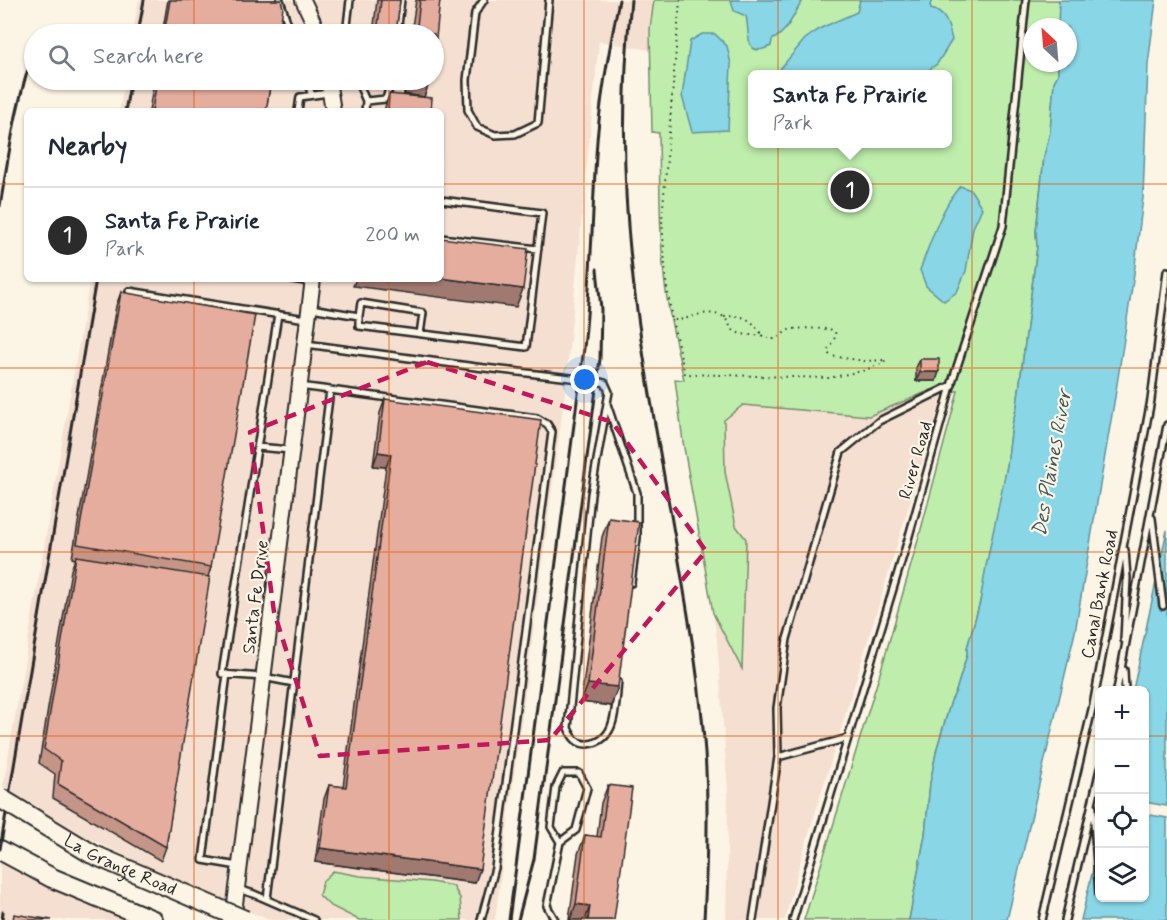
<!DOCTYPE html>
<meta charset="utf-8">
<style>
body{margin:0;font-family:Mynerve,sans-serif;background:#f2f2f3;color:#1f2937}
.controls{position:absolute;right:18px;bottom:18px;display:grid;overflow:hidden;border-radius:9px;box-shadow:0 2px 4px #0004}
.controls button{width:54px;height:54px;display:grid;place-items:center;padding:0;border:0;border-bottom:2px solid #e0e1e3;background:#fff;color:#1f2937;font:30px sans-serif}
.compass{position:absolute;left:1023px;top:18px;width:54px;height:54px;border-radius:50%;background:#fff;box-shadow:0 2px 4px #0004;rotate:334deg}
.you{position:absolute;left:585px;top:380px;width:21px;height:21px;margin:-15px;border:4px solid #fff;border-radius:50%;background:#1a73e8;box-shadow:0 0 0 9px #1a73e833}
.badge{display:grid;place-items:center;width:39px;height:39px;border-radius:50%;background:#2b2b2b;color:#fff;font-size:20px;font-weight:700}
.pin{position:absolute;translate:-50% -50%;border:3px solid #fff;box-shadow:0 2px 6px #0006}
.popup{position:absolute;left:748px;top:70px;width:204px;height:78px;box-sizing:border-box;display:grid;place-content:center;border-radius:9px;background:#fff;filter:drop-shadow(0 2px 4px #0005);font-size:20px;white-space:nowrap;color:#747a83}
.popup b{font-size:22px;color:#1f2937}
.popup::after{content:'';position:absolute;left:50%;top:100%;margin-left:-12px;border:12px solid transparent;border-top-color:#fff}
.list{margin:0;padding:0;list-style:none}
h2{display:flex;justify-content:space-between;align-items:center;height:78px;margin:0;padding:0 24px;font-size:26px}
h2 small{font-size:20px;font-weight:400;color:#747a83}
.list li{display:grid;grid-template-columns:39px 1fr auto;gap:18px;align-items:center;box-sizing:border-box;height:96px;padding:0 24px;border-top:2px solid #e0e1e3}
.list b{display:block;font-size:22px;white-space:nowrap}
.list p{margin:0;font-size:20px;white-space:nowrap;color:#747a83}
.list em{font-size:20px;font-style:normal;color:#747a83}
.icon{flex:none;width:33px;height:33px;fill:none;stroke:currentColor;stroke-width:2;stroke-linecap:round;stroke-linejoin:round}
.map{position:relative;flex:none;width:1167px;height:920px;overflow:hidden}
.search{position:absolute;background:#fff;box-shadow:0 2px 4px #0004;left:24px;top:24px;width:420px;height:66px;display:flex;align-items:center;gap:15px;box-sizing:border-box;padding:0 21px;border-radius:33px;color:#747a83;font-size:22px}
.panel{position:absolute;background:#fff;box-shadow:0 2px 4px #0004;left:24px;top:108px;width:420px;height:174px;border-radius:9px}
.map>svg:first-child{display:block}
</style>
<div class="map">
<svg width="1167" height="920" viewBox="0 0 1167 920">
<rect width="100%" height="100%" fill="#fcf5e5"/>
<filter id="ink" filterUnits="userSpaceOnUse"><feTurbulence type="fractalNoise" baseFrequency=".0167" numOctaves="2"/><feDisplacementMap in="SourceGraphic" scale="12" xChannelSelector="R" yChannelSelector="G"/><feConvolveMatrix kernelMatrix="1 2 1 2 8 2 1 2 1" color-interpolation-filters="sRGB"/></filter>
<g filter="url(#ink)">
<path fill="#f5dfd0" d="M139 0H654L650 29V50L599 41 565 391 495 920H269L150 868 90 839 3 787 90 279H441V111H119L125 80H434V34H132Z
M940 386 945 388 799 866 785 920H726L728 792 717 640 713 613 742 667 736 526 725 472 724 420 743 405 869 416Z
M0 859 130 920H0Z"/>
<path fill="#bfeeac" stroke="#758c6c" stroke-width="1.5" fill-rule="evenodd" d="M654 0H1059V27H1032V63H1058V74L1054 82 1050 132 1044 157 1036 231 1037 247 1017 406 1012 425 1007 466 980 602 967 648V655L956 691 951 701 937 748 930 783 925 835 909 920H804L881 670 920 533 958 391 931 390 869 416 743 405 724 420 725 472 736 526 746 539 742 669 713 613 683 442 675 379 684 380C677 348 669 317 665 285 659 235 660 184 659 133L652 132 650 29ZM752 74H948V144H752Z
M333 871 360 876 431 882 453 886 460 898 462 920H359L329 905 319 895 323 881Z"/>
<path fill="#88d6e6" stroke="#63929b" stroke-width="1.5" d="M731 0H803C793 15 789 31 772 40L771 46C743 60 750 32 746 16L734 11Z
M860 0H932L930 5 931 9C946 12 949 27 952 40L937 64 923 74H776L805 39 821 28 857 12Z
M1059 0H1156L1148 65 1143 197 1134 274 1115 397 1075 632 1007 920H909L925 835 930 783 937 748 951 701 956 691 967 655V648L980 602 986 566 1007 466 1012 425 1017 406 1037 247 1036 232 1044 157 1050 132 1054 82 1058 74V63H1068V27H1058Z
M702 34H715L727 46 731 64 728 130 692 132 682 96 690 41Z
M960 186 971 190 982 208 973 228 966 271 957 292 944 301 926 286 920 270C931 241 940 210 960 186Z
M1167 530V806L1145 802 1144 690H1133Z
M1145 814 1167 818V920H1081L1099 844 1100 898H1144Z"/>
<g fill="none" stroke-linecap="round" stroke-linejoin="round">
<defs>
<path id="lane" d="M280 0 291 34
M484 0 475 13 467 80 468 110 477 127 495 135 515 134 538 123 549 0
M346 34 350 0
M397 34 401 0
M306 80 312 95
M357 80 366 101 365 111
M366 80 391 82V80
M366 101 386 99 391 82
M298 111 300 97 328 93
M441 238 538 249
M292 279 311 282
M129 291 306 319
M311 308 359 316V326L526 347 542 213 441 200
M278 314 222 674 263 677 294 683
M359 316 361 303 423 313 420 334
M306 344 476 367 597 381 605 383 609 392 591 494 568 728C572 737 577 745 588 744 618 741 615 705 618 682
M299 386 330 390
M607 404 637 493V538L631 583
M257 447 291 450
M1152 518 1163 606
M1124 640 1127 578 1125 550
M1124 670 1125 690
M227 674 203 860 238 866
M1117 690 1167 425
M778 757 777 708 787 639 841 452 879 421 952 385
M1093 808 1099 894
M238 889 254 894 314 920
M267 899 330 390 537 418 547 424 552 432 495 868 481 920
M555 920 547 906 560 842 551 827 556 787 563 773H579L587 788 576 830 560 842
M753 920 778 757 848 738
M793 920 909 536 953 379 1003 226 1026 0
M1042 920 1093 705 1151 400 1167 271
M1065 920 1100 769"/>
<path id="secondary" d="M303 0 319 34
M328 80 333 111
M233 920 313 279"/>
<path id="highway" d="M0 850 52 878 153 920"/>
</defs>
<use href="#lane" stroke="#2b2b2b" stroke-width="10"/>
<use href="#secondary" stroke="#2b2b2b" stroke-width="18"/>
<use href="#highway" stroke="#2b2b2b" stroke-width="22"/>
<path stroke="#2b2b2b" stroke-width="2" stroke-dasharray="1.5 4.5" stroke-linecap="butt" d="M680 0 662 219 666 281 672 320C690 321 702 308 722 316 727 318 729 326 733 330 742 337 755 334 765 336 769 338 768 339 773 339 780 339 783 332 789 330 797 327 821 329 830 329L835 332 836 336 828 349 829 354 831 356 865 361 885 360
M724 317C745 314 751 319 763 336
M672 320 685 374 829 378 862 371 884 363 885 360"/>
<use href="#lane" stroke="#fcf5e5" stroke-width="5"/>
<use href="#secondary" stroke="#fcf5e5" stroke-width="14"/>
<use href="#highway" stroke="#fcf5e5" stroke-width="18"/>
<path stroke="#2b2b2b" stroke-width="3" d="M631 0C620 108 623 217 639 325 651 408 667 490 681 573 691 632 701 692 705 753 709 808 707 864 704 920
M138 34 144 0
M125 111 131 80
M0 206C9 154 16 101 34 51
M0 849 96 279
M2 920 3 912
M509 920 584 348C591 284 592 219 596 155 599 103 609 51 619 0
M518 920 534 859 600 359 601 309 597 269"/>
<defs>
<g id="highway-bridge">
<path id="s1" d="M0 798 92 854 245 920"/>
</g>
</defs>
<use href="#highway-bridge" stroke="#2b2b2b" stroke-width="22" stroke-linecap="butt"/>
<use href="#highway-bridge" stroke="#fcf5e5" stroke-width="18"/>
</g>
<path fill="#c59588" stroke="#2b2b2b" stroke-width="1.5" d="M168 0H281L279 34H162Z
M377 0H400L396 34H373Z
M416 0H440L434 34H411Z
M154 80H271L266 111H149Z
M406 80H430L424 97 404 94Z
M389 94 431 111H384Z
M121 292 211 567 208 577 166 847 161 861 53 798 55 774 39 763 71 570 75 559 72 558 116 306Z
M920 359 936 381H916V368Z
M385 399 475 883 315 862 324 799 329 785 343 787 386 467 373 466 380 413Z
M609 518 611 706 581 702 602 537Z
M608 785 614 920H569L578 854 585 835 597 837 601 803Z"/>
<path fill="#a0796f" stroke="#2b2b2b" stroke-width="1.5" d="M409 80H430L424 97 404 94Z
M441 278 523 289 516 307 353 286 356 279H441Z
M920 372H939L936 381H916Z
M378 452 391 454 386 467 373 466Z
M588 684 618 687 611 706 581 702Z
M320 848 480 869 475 883 315 862Z
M576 904 590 906 585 920H570Z"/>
<path fill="#e5ad9e" stroke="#2b2b2b" stroke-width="1.5" d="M170 0H281L283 7 279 34H164Z
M381 0H400L396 34H377Z
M420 0H440L434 57V34H416Z
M157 80H271L266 111H152Z
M389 94 432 98 431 111H388Z
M441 238 528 249 523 289 441 278Z
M121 292 255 315 211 567 77 544Z
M920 359H939V372H920Z
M385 399 541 420 480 869 320 848 329 785 346 787 391 454 378 452Z
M609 518 639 522 618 687 588 684Z
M76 556 210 577 166 847 58 784 61 761 44 749Z
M608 785 632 788 614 920H588L590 906 576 904 585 835 601 837Z
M14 914 52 920H13Z"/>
</g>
<path fill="none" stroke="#c2185b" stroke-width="4.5" stroke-dasharray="12 8" stroke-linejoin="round" d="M427 362 612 422 706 551 550 740 320 756 274 612 250 432Z"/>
<path fill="none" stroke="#e8590c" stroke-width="1.5" stroke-opacity="0.55" d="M194 0V34M389 0V34M584 0V920M778 0V920M972 0V920M194 80V111M389 80V111M0 184H27M441 184H1167M194 279V920M389 279V920M0 368H1167M0 552H1167M0 736H1100M1144 736H1167"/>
<g text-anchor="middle" stroke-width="4.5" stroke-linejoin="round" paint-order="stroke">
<g font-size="18" fill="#2b2b2b" stroke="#fcf5e5">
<text transform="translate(915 460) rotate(-74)" y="6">River Road</text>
<text transform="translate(1099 594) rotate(-79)" y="6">Canal Bank Road</text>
<text transform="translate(255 597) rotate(-83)" y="6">Santa Fe Drive</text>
<text dy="6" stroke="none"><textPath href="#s1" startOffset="138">La Grange Road</textPath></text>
</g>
<g font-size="20" font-style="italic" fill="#42565a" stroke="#fcf5e5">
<text transform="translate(1051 463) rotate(-80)" y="7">Des Plaines River</text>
</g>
</g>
</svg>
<div class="controls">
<button>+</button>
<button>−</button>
<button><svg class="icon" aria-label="locate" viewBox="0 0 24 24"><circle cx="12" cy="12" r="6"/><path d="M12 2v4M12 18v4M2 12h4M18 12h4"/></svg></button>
<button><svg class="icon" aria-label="layers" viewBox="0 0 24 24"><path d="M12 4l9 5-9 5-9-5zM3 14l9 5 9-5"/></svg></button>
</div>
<svg class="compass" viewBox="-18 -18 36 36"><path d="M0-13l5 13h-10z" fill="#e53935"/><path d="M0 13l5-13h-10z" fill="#747a83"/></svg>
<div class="you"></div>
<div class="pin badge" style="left:850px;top:190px">1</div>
<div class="popup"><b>Santa Fe Prairie</b>Park</div>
<div class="search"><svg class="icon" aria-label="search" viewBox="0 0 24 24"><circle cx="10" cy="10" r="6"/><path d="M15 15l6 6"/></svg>Search here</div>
<section class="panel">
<h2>Nearby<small></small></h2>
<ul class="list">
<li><span class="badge">1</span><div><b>Santa Fe Prairie</b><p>Park</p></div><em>200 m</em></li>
</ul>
</section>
</div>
